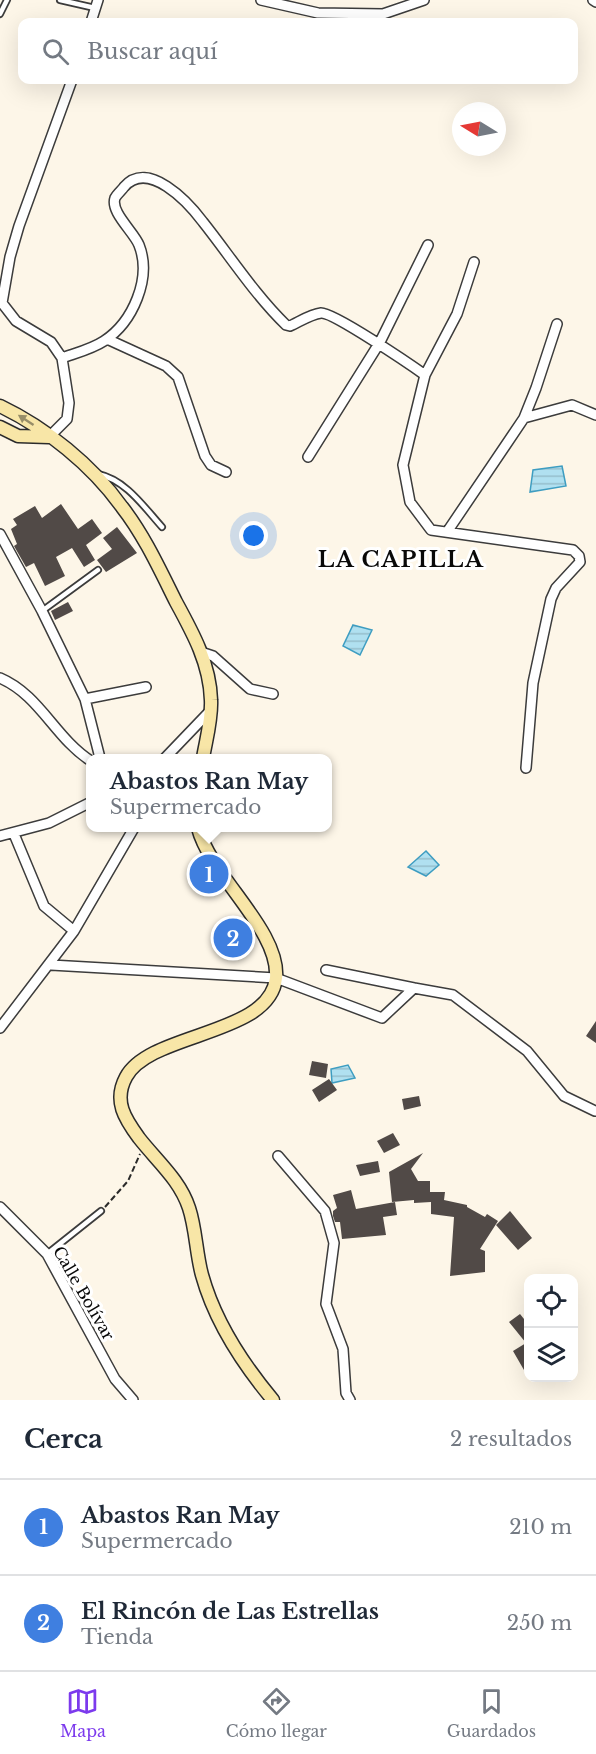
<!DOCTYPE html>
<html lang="es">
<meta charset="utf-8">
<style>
body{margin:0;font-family:"Libre Baskerville",serif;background:#f2f2f3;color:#1f2937}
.controls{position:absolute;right:18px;bottom:18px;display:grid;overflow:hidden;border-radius:12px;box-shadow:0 6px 24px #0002}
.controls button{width:54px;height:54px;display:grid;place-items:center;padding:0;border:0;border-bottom:2px solid #e0e1e3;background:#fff;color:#1f2937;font:30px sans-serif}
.compass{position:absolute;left:452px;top:102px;width:54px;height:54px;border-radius:50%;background:#fff;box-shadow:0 6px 24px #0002;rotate:280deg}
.you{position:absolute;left:254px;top:536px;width:21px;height:21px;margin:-15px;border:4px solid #fff;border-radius:50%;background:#1a73e8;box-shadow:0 0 0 9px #1a73e833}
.badge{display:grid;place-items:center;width:39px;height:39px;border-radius:50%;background:#7c3aed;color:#fff;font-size:20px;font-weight:700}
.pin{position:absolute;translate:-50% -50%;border:3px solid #fff;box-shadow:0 2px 6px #0006}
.popup{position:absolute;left:86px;top:754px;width:246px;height:78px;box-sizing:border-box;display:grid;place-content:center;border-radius:12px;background:#fff;filter:drop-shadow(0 2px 4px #0005);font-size:20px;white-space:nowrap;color:#747a83}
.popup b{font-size:22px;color:#1f2937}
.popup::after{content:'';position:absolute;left:50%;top:100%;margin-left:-12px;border:12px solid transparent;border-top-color:#fff}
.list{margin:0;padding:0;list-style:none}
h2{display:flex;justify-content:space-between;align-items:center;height:78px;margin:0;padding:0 24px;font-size:26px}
h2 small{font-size:20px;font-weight:400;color:#747a83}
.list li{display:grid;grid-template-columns:39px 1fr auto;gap:18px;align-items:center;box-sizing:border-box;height:96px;padding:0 24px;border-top:2px solid #e0e1e3}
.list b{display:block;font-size:22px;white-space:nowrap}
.list p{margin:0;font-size:20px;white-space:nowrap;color:#747a83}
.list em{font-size:20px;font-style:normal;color:#747a83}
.icon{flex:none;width:33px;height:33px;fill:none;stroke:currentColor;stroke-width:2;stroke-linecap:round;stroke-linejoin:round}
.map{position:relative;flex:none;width:596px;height:1400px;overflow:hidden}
.search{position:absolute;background:#fff;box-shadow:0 6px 24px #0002;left:18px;right:18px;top:18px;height:66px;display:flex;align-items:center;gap:15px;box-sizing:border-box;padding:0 21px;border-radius:12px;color:#747a83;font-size:22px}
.sheet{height:270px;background:#fff}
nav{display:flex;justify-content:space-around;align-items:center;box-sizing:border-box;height:84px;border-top:2px solid #e0e1e3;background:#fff;font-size:16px;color:#747a83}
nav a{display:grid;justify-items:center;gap:3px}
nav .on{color:#7c3aed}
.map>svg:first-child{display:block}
</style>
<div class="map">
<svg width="596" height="1400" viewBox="0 0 596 1400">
<defs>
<pattern id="water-rules" width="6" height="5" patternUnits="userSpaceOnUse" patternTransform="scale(1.5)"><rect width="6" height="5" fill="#b0e0f0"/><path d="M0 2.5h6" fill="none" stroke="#96bfcc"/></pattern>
</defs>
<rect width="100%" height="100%" fill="#fdf6e8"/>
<path fill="url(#water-rules)" stroke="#3e9dc1" stroke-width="1.5" d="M562 466 566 486 530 492 533 470Z
M353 625 372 630 360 655 343 646Z
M426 851 439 865 426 876 408 867Z
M348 1065 355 1078 332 1083 331 1069Z"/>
<path fill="#514a47" d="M61 504 78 529 92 519 102 533 86 545 95 560 84 567 72 548 56 557 65 576 45 586 34 563 26 567 14 546 17 544 11 529 17 525 13 519 35 506 42 518Z
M117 527 137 553 106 572 97 560 112 549 103 538Z
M68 602 73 611 55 620 51 611Z
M596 1021V1043L586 1036Z
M312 1061 328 1064 326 1078 309 1075Z
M329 1079 337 1090 319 1102 312 1090Z
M419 1096 421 1106 404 1110 402 1099Z
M393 1133 400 1145 384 1153 377 1141Z
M423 1153 411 1169 418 1181H430V1192H445L444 1200 467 1205V1207L485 1217 487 1214 498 1221 480 1249 485 1251V1272L450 1276 454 1217 431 1214V1202L414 1203V1200L392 1202 389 1172Z
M378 1161 380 1172 360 1176 356 1165Z
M351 1190 356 1209 395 1202 397 1215 383 1217 386 1235 342 1239 340 1222H335L333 1216V1211L337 1208 333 1195Z
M510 1211 532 1238 518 1250 496 1225Z
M520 1314 528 1324V1377L513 1351 526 1343 509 1322Z"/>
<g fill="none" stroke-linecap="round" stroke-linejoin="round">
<defs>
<path id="lane" d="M60 0 95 8
M0 14 7 0
M98 474C126 480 144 507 162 527
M42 611 98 570
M47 1254 101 1211"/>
<path id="street" d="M261 0 318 13 383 14 424 0
M593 0 596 2
M91 22 98 0
M107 339 166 366 178 377 205 456 211 465 226 472
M62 358C76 353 92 349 104 341 133 322 152 278 139 245 134 232 110 212 115 198 117 194 122 190 124 187 148 159 188 202 203 222 230 256 255 295 286 325L290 326C299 322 311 314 321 313 333 312 411 365 425 375L403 465 410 502 431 530 573 550 579 556 580 562 556 588 551 599 533 683 526 768
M425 375 457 314 474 262
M524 418 536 388 557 324
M49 437 67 419 69 403 62 358 51 342 16 321 2 303 10 257 19 226 72 80
M308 457 380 342 428 245
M447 532 524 418 572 405 596 415
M0 534 42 611 85 699 100 758
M201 652 213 656 250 689 273 694
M0 678C40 695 55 738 91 761
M85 699 146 687
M165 758 211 710
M14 834 44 906 74 931
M0 836 49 823 91 802
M51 965 276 978 382 1018 414 988 453 995 527 1051 564 1096 595 1111
M326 970 414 988
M0 1028 74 931 134 828
M278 1156 325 1211 334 1243 326 1304 343 1349 346 1393 350 1400
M0 1207 47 1254 115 1379 133 1400"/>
<path id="secondary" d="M0 406C46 428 92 465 122 507 144 535 160 570 176 602 193 633 210 664 211 700 212 719 206 740 203 758
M0 427 18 436 49 437
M198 828C211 877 280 930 276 978 270 1036 150 1032 126 1077 113 1101 125 1119 139 1138 157 1161 180 1180 189 1208 196 1229 196 1253 202 1275 215 1322 242 1363 273 1400"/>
</defs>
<use href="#lane" stroke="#3c3c3c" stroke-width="8"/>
<use href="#street" stroke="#3c3c3c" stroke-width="12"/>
<use href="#secondary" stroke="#2b2b2b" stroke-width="15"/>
<path stroke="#2b2b2b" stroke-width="2" stroke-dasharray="6 3" stroke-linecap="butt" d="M105 1207 128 1181 140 1154"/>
<use href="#lane" stroke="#fff" stroke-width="4.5"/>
<use href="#street" stroke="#fff" stroke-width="9"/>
<use href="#secondary" stroke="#f8e6a7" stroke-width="12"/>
</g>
<defs><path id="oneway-solid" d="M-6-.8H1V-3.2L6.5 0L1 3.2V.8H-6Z" transform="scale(1.5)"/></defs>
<use fill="#988e68" href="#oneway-solid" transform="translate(26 420) rotate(-147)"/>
<g text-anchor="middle" stroke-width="6" stroke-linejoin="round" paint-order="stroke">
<g font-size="16" fill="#090909" stroke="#fff">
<text transform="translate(84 1293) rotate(60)" y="6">Calle Bolívar</text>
</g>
<g font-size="22" font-weight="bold" letter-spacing="1.5" fill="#090909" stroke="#fff">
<text x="401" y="567">LA CAPILLA</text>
</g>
</g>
</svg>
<div class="controls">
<button><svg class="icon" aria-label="locate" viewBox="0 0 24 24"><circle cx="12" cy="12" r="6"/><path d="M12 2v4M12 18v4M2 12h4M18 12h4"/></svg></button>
<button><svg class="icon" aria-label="layers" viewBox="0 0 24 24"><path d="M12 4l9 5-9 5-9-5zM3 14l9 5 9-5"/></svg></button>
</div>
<svg class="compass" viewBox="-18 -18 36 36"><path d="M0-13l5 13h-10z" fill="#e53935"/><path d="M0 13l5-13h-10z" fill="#747a83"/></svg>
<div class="you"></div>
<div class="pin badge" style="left:209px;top:874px;background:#3f7fe0">1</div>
<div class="popup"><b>Abastos Ran May</b>Supermercado</div>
<div class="pin badge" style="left:233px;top:938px;background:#3f7fe0">2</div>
<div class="search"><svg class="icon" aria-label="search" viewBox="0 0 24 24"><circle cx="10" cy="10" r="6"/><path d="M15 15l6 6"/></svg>Buscar aquí</div>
</div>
<section class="sheet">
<h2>Cerca<small>2 resultados</small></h2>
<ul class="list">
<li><span class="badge" style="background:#3f7fe0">1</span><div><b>Abastos Ran May</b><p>Supermercado</p></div><em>210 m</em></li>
<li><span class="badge" style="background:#3f7fe0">2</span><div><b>El Rincón de Las Estrellas</b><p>Tienda</p></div><em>250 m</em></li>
</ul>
</section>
<nav>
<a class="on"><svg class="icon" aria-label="map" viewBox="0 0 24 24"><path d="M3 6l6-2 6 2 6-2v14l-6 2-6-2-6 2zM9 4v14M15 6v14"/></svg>Mapa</a>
<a><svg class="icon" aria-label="directions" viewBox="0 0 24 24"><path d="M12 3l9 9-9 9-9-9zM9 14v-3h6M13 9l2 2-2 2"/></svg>Cómo llegar</a>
<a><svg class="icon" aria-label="saved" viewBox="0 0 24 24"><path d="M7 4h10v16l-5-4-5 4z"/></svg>Guardados</a>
</nav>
